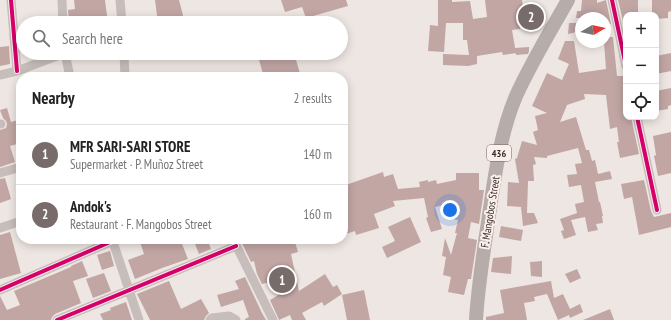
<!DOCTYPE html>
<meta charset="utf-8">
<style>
body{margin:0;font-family:"PT Sans Narrow",sans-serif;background:#f2f2f2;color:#222}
.controls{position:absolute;right:12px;top:12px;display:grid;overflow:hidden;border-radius:8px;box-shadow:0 2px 10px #0003}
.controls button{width:36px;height:36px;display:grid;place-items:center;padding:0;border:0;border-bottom:1px solid #e0e0e0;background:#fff;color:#222;font:20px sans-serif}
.compass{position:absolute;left:575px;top:12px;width:36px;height:36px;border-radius:50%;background:#fff;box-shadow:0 2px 10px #0003;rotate:81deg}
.you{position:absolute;left:450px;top:210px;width:14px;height:14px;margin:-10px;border:3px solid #fff;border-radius:50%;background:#1a73e8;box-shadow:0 0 0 6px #1a73e833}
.badge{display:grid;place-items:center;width:26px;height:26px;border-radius:50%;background:#786c6a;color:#fff;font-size:13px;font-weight:700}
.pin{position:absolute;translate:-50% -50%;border:2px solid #fff;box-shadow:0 1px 4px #0006}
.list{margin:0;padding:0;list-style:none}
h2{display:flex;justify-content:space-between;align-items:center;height:52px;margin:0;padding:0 16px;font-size:17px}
h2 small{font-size:13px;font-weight:400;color:#767676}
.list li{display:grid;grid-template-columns:26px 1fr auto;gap:12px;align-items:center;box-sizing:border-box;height:60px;padding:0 16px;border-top:1px solid #e0e0e0}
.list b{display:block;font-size:15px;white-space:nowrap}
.list p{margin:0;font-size:13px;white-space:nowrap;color:#767676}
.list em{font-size:13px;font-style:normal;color:#767676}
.icon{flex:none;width:22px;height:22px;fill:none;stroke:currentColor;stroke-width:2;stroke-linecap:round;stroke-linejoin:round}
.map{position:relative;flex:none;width:671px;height:320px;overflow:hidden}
.search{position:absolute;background:#fff;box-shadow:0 2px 10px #0003;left:16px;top:16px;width:332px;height:44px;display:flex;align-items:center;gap:10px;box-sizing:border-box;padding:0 14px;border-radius:22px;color:#767676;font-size:15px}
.panel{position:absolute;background:#fff;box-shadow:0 2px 10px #0003;left:16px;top:72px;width:332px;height:172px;border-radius:16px}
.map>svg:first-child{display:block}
</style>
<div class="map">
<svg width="671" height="320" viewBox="0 0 671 320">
<rect width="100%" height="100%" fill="#eee6e2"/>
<path fill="#c1a6a4" d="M74 0H105L108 23H73V21L69 22 68 10 75 9Z
M155 0H179L185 23H158Z
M281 0H346L348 6 306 18 302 7 285 12Z
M438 0H452V2L470 1 473 19 487 17 485 0H522L524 15 518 16 520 29 512 30 516 53 503 55 502 52 477 56V64L468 66 443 65V54L469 55 467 40H463V23H446L444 52 428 51 430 25 438 26Z
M582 0H597V3L606 0 611 24 605 26V18H576L577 11H581Z
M618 0H638V14H626V20L623 21Z
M652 0H671V11L668 12V18L656 19V15H652Z
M569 23H581V31L568 34Z
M605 37H613L617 76H625L626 117H631L639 154 620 158 617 142H619L617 127 610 129 606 95 584 94 585 99 567 105 560 122 576 117 586 150H589L592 161 595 160 598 174 610 171 612 179 595 182 599 202H600L603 216H602L603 223 596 224 598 230 588 232 585 217 571 220 576 235 564 239 561 231 564 230 560 219 577 213 575 204 584 202 581 185 569 187 567 175 577 174 575 164 582 163 578 148 547 156V158L534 157 536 164 533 165 534 181H528L527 213H534L538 223 523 226 521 207 507 206 508 182 519 183 515 159 517 158 522 141 537 145 533 132 538 130 535 116 547 113 532 106 547 73 562 80 569 64 558 59 565 41H574L579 73 606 69 604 42H605Z
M9 46 10 64 0 66V47Z
M529 47V51L528 54 516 55 515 48Z
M257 53H294L301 77H264Z
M671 53V71L656 74V56Z
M671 88V105L668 106V109L656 111V91Z
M7 108 11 122 21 119V143L10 146 15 162 0 167V130L6 128 7 124 6 121 3 118 0 110Z
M671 132V173L658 176 654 156 656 155 653 136Z
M383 172 384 177 393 174 398 189 420 187 419 182 428 180V182L436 180 437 184 456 180V173H479V190H484L479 224 471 222 468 238 477 240 471 279H468L464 295 448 292 451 277 443 275 446 257 442 256 445 238 451 255 457 233H455L458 220 453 219 456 202 435 207 442 229 431 232 426 218 428 217 424 198 393 201 395 206 374 214 379 228 356 235 355 231 346 234 345 232 343 233V186Z
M5 178 11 199 0 203V179Z
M644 180 651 211 654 217 671 213V227L639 235 632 197 624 199 621 184Z
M410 217 421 242 387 258 382 247 395 241 388 227Z
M501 226 523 230 521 241 499 237Z
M10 232 21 273 0 279V235Z
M139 239H180L188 259 162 268 135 279 128 260 144 254Z
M193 239H207L211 249 199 254Z
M248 239H294L298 252 291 254 299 291 325 274 333 287 337 285 342 294 324 306 322 302 302 313 306 320H292L290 315 279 320 270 300 285 291 283 279 262 284 257 274 254 261 251 262 241 241Z
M110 251 114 266 102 270 97 255Z
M512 256 511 274 491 272 493 258Z
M82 261 88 276 73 281 81 303 55 314 52 317 51 320H0V296L7 310 20 305 14 291 71 267V266Z
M542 261V277L531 276 530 262Z
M577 269 581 278 570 283 565 274Z
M104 273 111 291 93 298 86 279Z
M245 277 262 313 266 320H245V319L249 317 243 300 221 307 217 295 239 289 235 281Z
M169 281 181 309 201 299 209 313 206 316 204 320H150L137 294Z
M551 281 554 298 563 294 570 309 580 304 583 312 570 318 569 315 558 320 547 294 534 297 535 301 524 303 527 320H486V317L504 313 500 290Z
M364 290 370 320H347L342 295Z
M126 302 132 320H103L100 314 111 310 110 308Z
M610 309 614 320H583Z"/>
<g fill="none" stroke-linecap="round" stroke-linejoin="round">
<path stroke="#c7bebb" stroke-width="9" d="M11 0 17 71
M62 0 63 23
M120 0 122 23
M612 0 626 66
M65 53 70 77
M124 53 125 77
M0 75 17 71 65 53
M637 117 657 210
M0 124H1
M0 173 21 167
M0 228 21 221
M112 239 139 320
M233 239 273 320
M0 290 117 239
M57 320 236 246
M210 320 212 318 229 316 236 320"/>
<path stroke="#b6acaa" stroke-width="14" d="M476 320C478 285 484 250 489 215 495 175 500 134 516 96 531 63 550 32 568 0"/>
<defs>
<path id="cycleway" d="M11 0 17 71
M612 0 626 66
M637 117 657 210
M0 290 117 239
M57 320 236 246"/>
</defs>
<use href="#cycleway" stroke="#faefea" stroke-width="6"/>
<use href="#cycleway" stroke="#d6006c" stroke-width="4"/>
</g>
<g text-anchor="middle" stroke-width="4" stroke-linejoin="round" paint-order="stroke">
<rect fill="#faefea" stroke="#726563" stroke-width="1" x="487" y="145" width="24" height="16" rx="3"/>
<g font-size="10" font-weight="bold" fill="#382a29">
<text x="499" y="157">436</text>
</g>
<g font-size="11" fill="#382a29" stroke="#faefea">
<text transform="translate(490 212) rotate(-81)" y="4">F. Mangobos Street</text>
</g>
</g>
</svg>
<div class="controls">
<button>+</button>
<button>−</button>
<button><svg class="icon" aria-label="locate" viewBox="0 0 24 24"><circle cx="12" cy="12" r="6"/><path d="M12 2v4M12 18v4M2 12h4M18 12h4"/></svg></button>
</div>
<svg class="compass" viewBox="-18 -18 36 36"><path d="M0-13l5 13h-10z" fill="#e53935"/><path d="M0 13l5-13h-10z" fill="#767676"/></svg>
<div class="you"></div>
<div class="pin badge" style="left:282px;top:280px">1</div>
<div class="pin badge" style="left:531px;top:17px">2</div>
<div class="search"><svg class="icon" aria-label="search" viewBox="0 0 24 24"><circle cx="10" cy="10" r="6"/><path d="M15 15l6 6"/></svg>Search here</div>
<section class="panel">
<h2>Nearby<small>2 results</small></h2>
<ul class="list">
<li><span class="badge">1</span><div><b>MFR SARI-SARI STORE</b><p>Supermarket · P. Muñoz Street</p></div><em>140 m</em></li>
<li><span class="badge">2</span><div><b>Andok's</b><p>Restaurant · F. Mangobos Street</p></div><em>160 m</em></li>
</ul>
</section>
</div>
